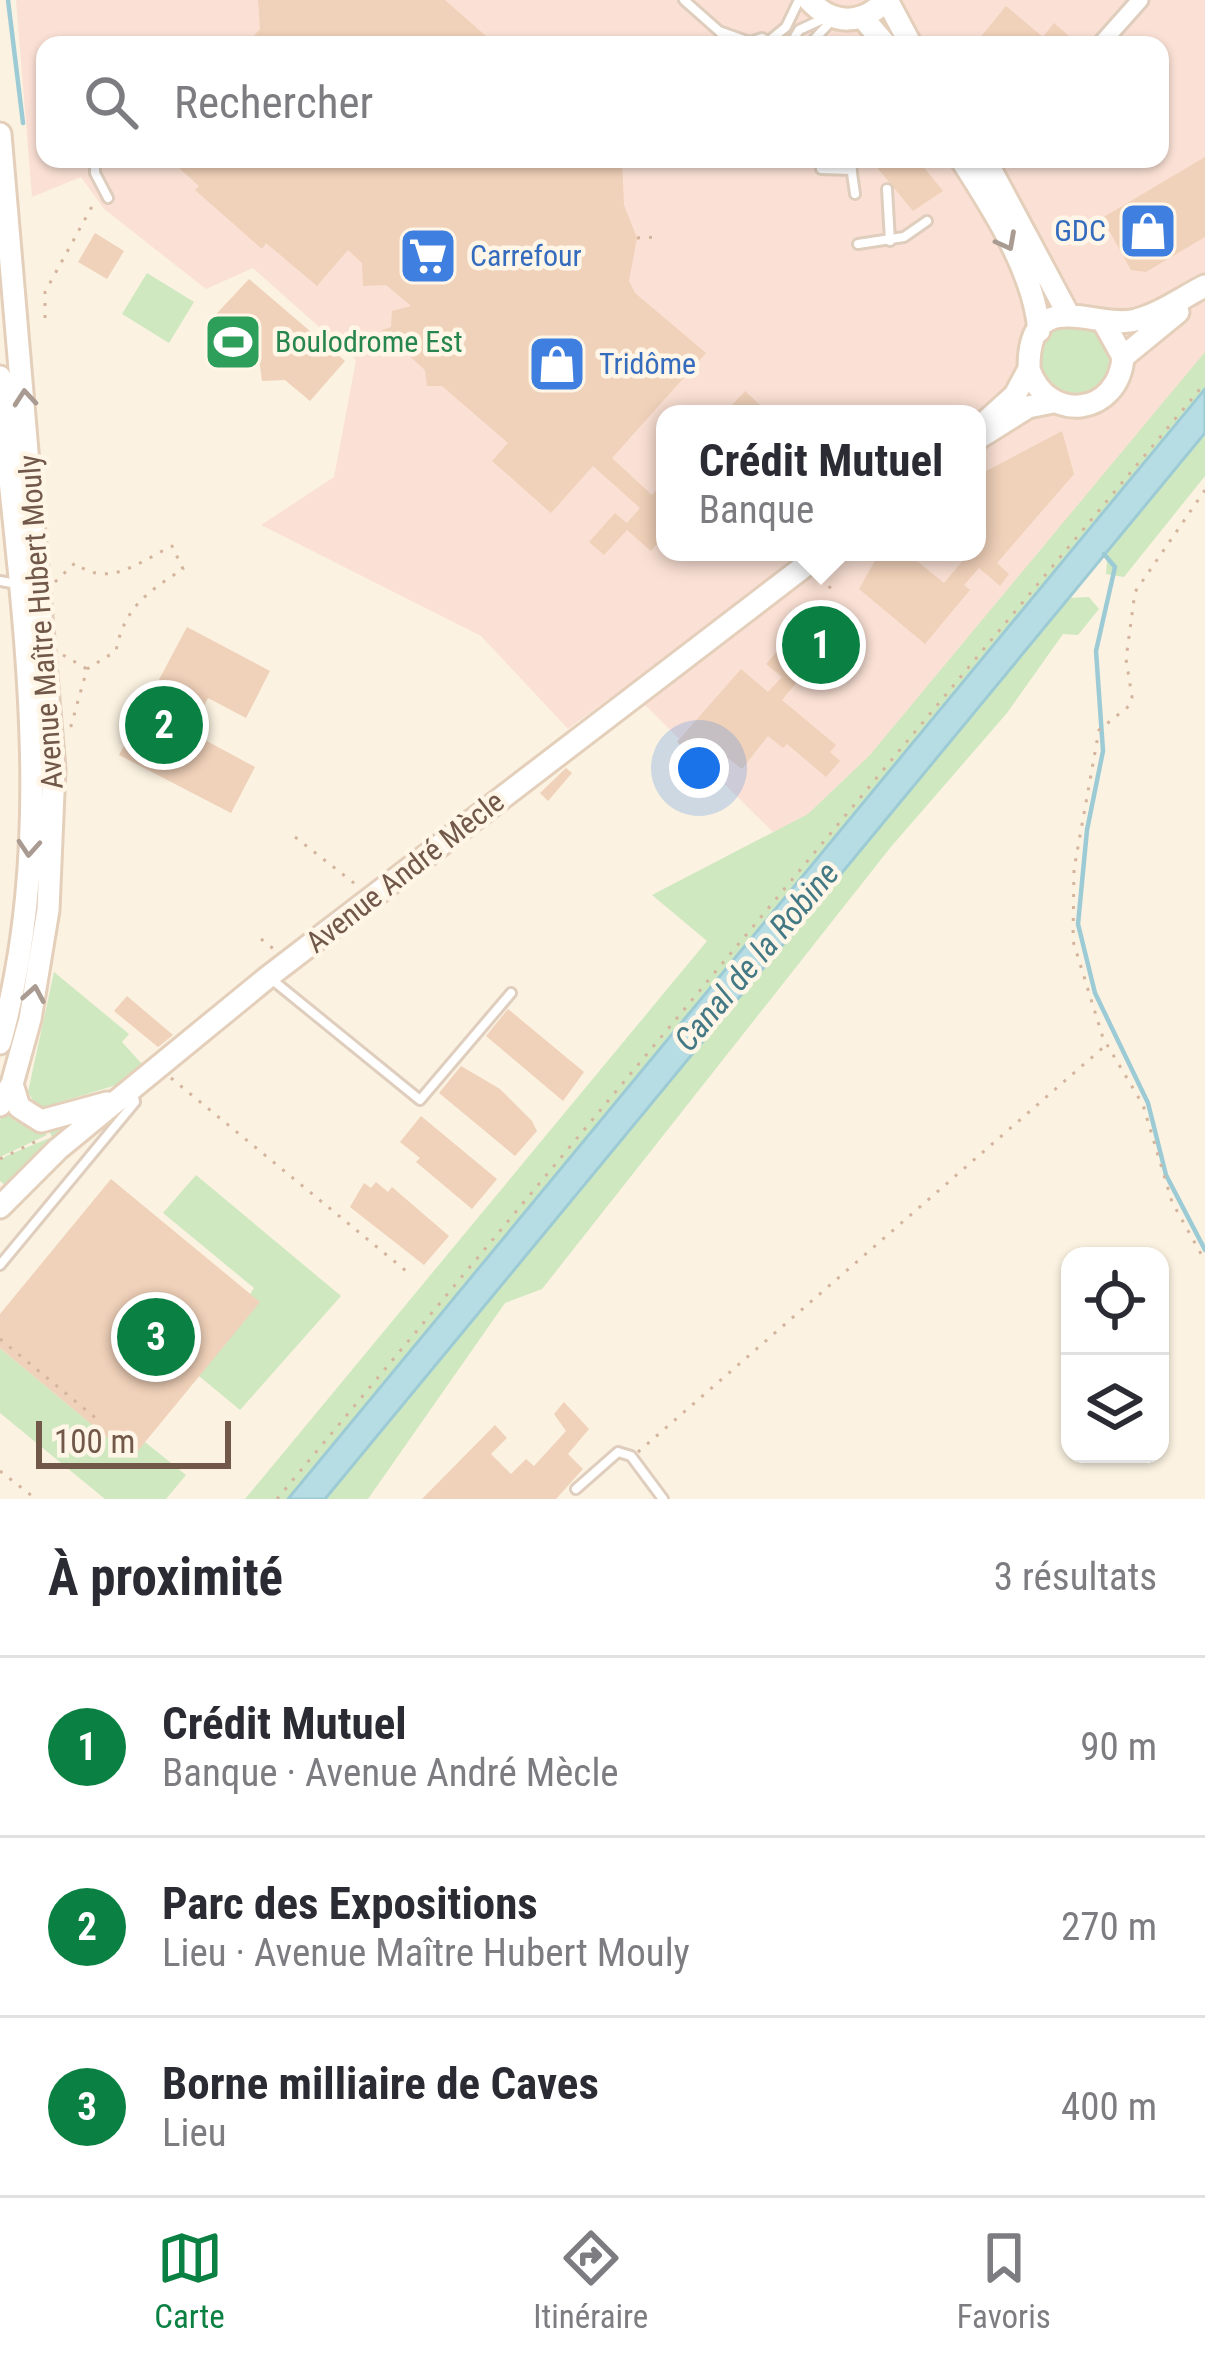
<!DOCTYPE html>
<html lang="fr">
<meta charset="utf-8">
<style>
body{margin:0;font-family:"Roboto Condensed",sans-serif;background:#f2f2f3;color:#2b2b33}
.controls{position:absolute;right:36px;bottom:36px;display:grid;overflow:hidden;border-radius:24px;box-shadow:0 3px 9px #0004}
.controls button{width:108px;height:108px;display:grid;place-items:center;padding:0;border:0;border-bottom:3px solid #e1e1e2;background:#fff;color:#2b2b33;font:60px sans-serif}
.scale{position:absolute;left:36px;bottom:30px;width:195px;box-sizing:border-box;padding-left:12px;border:6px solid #715849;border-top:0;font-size:33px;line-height:42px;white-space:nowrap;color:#715849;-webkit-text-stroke:9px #fff6e7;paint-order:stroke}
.you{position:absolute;left:699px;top:768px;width:42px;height:42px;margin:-30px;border:9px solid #fff;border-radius:50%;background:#1a73e8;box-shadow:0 0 0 18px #1a73e833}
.badge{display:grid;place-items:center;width:78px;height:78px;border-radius:50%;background:#0b8043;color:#fff;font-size:39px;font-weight:700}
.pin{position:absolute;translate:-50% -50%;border:6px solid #fff;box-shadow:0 3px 12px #0006}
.popup{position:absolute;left:656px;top:405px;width:330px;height:156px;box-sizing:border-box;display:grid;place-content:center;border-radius:24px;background:#fff;filter:drop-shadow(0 3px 9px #0005);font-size:39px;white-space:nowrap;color:#7c7c81}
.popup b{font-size:45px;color:#2b2b33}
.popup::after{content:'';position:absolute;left:50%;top:100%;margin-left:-24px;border:24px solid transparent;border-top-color:#fff}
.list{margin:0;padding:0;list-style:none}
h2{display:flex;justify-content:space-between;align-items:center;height:156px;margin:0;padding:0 48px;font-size:51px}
h2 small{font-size:39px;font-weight:400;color:#7c7c81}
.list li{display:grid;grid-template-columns:78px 1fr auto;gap:36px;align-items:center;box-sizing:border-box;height:180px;padding:0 48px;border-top:3px solid #e1e1e2}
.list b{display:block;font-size:45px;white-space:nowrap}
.list p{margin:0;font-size:39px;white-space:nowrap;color:#7c7c81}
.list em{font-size:39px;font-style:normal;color:#7c7c81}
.icon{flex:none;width:66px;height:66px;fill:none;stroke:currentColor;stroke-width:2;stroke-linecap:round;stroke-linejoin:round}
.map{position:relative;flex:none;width:1205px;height:1499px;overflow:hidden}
.search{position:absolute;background:#fff;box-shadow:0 3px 9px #0004;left:36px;right:36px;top:36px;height:132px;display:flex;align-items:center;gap:30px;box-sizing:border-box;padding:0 42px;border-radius:24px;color:#7c7c81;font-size:45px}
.sheet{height:696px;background:#fff}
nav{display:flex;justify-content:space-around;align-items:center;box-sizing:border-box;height:168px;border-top:3px solid #e1e1e2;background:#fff;font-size:33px;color:#7c7c81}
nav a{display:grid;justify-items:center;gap:6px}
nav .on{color:#0b8043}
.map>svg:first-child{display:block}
</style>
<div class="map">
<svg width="1205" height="1499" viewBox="0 0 1205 1499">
<rect width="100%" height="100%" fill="#fbf2e1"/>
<path fill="#fbe1d5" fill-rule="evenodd" d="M16 0H1205V429L802 861 626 686 568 729 481 636 261 525 334 477 356 360 253 268 206 289 104 209 81 177 32 197ZM45 45H1160V159H45ZM665 414H977V552H665Z"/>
<path fill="#cfe8c0" d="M147 273 194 302 169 343 122 314Z
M1038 361a37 37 0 1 1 74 0a37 37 0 1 1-74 0Z
M1205 352V389L288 1499H245L707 941 652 895 808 814 869 756Z
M1205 433V476L1124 577 1106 574 1108 550Z
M1089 597 1099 609 1078 635 1063 634 1007 713 890 848 542 1289 505 1303 368 1499H325L1069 598Z
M54 972 129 1034 122 1042 142 1064 124 1078 126 1082 38 1109 28 1092Z
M10 1104 47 1135 0 1157V1120Z
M86 1115 7 1187 0 1181V1161L6 1156 52 1137 47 1126Z
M196 1175 341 1296 240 1410 199 1376 254 1288 163 1213Z
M0 1348 131 1457 145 1442 186 1475 166 1499H105L0 1413Z"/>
<path fill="#b6dce4" stroke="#9dcbd5" stroke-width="3" d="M1205 389V433L325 1499H288Z"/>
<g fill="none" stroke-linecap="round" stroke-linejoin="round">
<path stroke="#9dcbd5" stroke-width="4.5" d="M8 0 23 123
M1104 554 1115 567 1096 651 1103 751 1087 830 1078 924 1095 993 1148 1103 1166 1175 1205 1250"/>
</g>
<path fill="#f0d1b9" d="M258 0H445L496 45H246L260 29Z
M1006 6 1043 37 1054 23 1069 36 1061 45H974Z
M1205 157V237L1146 272 1131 270 1102 218Z
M169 159H622L624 205 637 238 629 281 635 293 706 353 612 458 652 495 665 480V535L651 551 627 530 604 555 589 542 615 513 627 523 640 508 593 466 551 513 492 461 508 443 442 386H427L425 370 399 347 380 343 382 330 391 327 392 311 411 306 386 285 363 286 362 263 348 250 317 286 266 243 262 249 195 190 199 186Z
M870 159H917L943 191 913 211Z
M95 233 124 251 107 279 78 262Z
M249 279 345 361 310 401 285 380 262 381 258 351 247 361 206 325Z
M745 391 770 414H724Z
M1062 431 1074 474 997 563 1009 574 1000 586 979 568 964 585 970 590 925 644 859 589 876 559 888 552H906L944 583 970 552H977V476Z
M818 604 862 642 843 664 832 654 814 676 807 670 782 700 836 745 830 752 840 761 826 777 787 744 783 748 768 736 742 769 728 758 715 774 677 742 741 669 768 692 782 677 766 664Z
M187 627 270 671 246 718 208 698 190 732 255 767 231 813 119 755Z
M566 768 572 773 548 801 540 793Z
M127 996 173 1035 158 1047 114 1011Z
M508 1009 584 1072 563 1101 486 1036Z
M461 1066 500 1089 532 1121 537 1131 515 1156 439 1093Z
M421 1116 497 1179 472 1209 416 1162 420 1158 400 1142Z
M111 1179 260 1302 132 1458 0 1348V1314Z
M376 1182 388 1192 392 1187 449 1236 424 1265 350 1207 364 1183 371 1188Z
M564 1402 589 1429 568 1454 583 1469 556 1499H422L495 1425 507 1438 491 1454 511 1474 526 1459 534 1466 566 1431 554 1414Z"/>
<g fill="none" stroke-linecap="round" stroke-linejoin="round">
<defs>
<path id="lane" d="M684 0 719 31
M769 41 786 27 799 0
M744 44 762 38 775 45
M732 45 719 31 747 41
M790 45 799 30 825 18
M809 45 832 20
M95 159V173L108 198
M835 159 821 169 852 170
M850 159 855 194
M887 189 890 241
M858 244 904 237 927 221
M0 581 17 584
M270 978 420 1100 511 993
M0 1265 135 1102 133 1093
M576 1489 618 1452 631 1456 663 1499"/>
<path id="street" d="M1100 45 1140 0"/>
<path id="secondary" d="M809 0C833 26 863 25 886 0
M887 0 911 45
M863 18 886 45
M0 134 54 769 48 910 30 1019 12 1084 0 1105
M961 159C993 209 1034 271 1039 331
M985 159 1068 314
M1103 321 1123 357C1119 415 1048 425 1029 369 1028 282 1097 331 1136 320 1160 314 1183 297 1205 286
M1123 357 1178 312
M0 377C19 597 61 826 0 1043
M984 423 1015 395 1029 369
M977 439 1028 407 1053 402
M12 1084 19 1107 41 1121 107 1103
M0 1207 58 1149 268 977 823 552"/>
</defs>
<use href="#lane" stroke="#dfcebd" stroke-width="14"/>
<use href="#street" stroke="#dfcebd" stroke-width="21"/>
<use href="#secondary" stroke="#e4cfbb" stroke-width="27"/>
<path stroke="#d4b49d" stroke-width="3" stroke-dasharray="3 9" stroke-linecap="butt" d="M637 238 657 237
M45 318V292L95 201
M1205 490 1135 592 1126 659 1132 697 1129 706 1099 730 1074 869 1073 941 1103 1038 1143 1105 1172 1202 1205 1261
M819 579 832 589
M55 582 75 563C108 589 139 562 172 546L183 569C147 592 124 608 116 651L87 669 69 733
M63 655 87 669
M295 837 359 887
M261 939 275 950
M171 1078 411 1275
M0 1159 41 1139
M0 1339 98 1420
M638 1452 1106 1045
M0 1471 36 1499
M277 1499 1205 383"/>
<use href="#lane" stroke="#fff" stroke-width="8"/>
<use href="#street" stroke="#fff" stroke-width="15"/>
<use href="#secondary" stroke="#fff" stroke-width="21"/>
</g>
<defs><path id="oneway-chevron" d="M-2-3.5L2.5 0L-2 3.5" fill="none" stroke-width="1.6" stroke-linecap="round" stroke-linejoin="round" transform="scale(3)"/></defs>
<g stroke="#aa9b92">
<use href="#oneway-chevron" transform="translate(1007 242) rotate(62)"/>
<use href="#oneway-chevron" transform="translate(25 398) rotate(-95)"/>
<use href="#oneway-chevron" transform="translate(29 848) rotate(94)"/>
<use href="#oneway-chevron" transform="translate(34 994) rotate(-80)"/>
</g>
<defs>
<symbol id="shop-square" viewBox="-11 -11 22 22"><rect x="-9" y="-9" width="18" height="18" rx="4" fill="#3f7fe0" stroke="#fff6e7"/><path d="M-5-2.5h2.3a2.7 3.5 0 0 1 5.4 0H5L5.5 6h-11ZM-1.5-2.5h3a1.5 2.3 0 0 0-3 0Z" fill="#fff"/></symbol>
<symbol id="supermarket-square" viewBox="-11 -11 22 22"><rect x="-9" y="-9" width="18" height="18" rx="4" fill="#3f7fe0" stroke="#fff6e7"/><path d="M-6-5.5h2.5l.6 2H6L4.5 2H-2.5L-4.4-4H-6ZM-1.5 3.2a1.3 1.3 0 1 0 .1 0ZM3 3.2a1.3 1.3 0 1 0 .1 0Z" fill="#fff"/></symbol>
<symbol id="stadium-square" viewBox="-11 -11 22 22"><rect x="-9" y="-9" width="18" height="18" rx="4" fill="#2e9e5b" stroke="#fff6e7"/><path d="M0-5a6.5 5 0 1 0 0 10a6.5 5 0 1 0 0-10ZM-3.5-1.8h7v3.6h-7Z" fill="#fff"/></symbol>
</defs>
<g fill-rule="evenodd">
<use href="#shop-square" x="1115" y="198" width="66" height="66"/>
<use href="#supermarket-square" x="395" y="223" width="66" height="66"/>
<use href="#stadium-square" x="200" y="309" width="66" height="66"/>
<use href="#shop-square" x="524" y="331" width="66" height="66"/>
</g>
<g text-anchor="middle" stroke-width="9" stroke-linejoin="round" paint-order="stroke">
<g font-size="30" fill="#366cbe" stroke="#fff6e7" text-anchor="start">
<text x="1106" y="241" text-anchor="end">GDC</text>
<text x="470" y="266">Carrefour</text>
<text x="599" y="374">Tridôme</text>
</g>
<g font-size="30" fill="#27864d" stroke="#fff6e7" text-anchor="start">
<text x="275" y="352">Boulodrome Est</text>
</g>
<g font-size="30" fill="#715849" stroke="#fff6e7">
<text transform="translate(41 622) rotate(-94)" y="10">Avenue Maître Hubert Mouly</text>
<text transform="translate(405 872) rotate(-38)" y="10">Avenue André Mècle</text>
</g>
<g font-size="33" font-style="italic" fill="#437885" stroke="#fff6e7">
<text transform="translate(756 956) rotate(-50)" y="12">Canal de la Robine</text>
</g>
</g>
</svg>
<div class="controls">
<button><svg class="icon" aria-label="locate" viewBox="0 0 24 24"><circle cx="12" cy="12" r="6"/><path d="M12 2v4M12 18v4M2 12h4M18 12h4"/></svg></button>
<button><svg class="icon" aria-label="layers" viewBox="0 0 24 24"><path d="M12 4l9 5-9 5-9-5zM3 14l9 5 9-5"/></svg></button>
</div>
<div class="scale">100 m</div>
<div class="you"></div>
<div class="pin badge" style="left:821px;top:645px">1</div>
<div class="popup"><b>Crédit Mutuel</b>Banque</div>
<div class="pin badge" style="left:164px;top:725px">2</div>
<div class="pin badge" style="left:156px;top:1337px">3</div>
<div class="search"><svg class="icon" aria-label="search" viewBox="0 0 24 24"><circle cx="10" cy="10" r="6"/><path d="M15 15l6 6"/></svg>Rechercher</div>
</div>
<section class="sheet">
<h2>À proximité<small>3 résultats</small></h2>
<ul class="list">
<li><span class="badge">1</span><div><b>Crédit Mutuel</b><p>Banque · Avenue André Mècle</p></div><em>90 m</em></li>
<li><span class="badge">2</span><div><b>Parc des Expositions</b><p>Lieu · Avenue Maître Hubert Mouly</p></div><em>270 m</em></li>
<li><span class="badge">3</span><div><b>Borne milliaire de Caves</b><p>Lieu</p></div><em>400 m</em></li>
</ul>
</section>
<nav>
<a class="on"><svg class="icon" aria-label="map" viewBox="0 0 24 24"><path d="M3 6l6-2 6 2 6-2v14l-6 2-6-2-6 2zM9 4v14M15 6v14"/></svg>Carte</a>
<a><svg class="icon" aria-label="directions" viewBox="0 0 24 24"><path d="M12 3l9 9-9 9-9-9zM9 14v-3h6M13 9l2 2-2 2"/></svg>Itinéraire</a>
<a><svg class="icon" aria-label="saved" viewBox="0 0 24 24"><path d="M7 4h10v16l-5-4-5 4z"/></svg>Favoris</a>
</nav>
